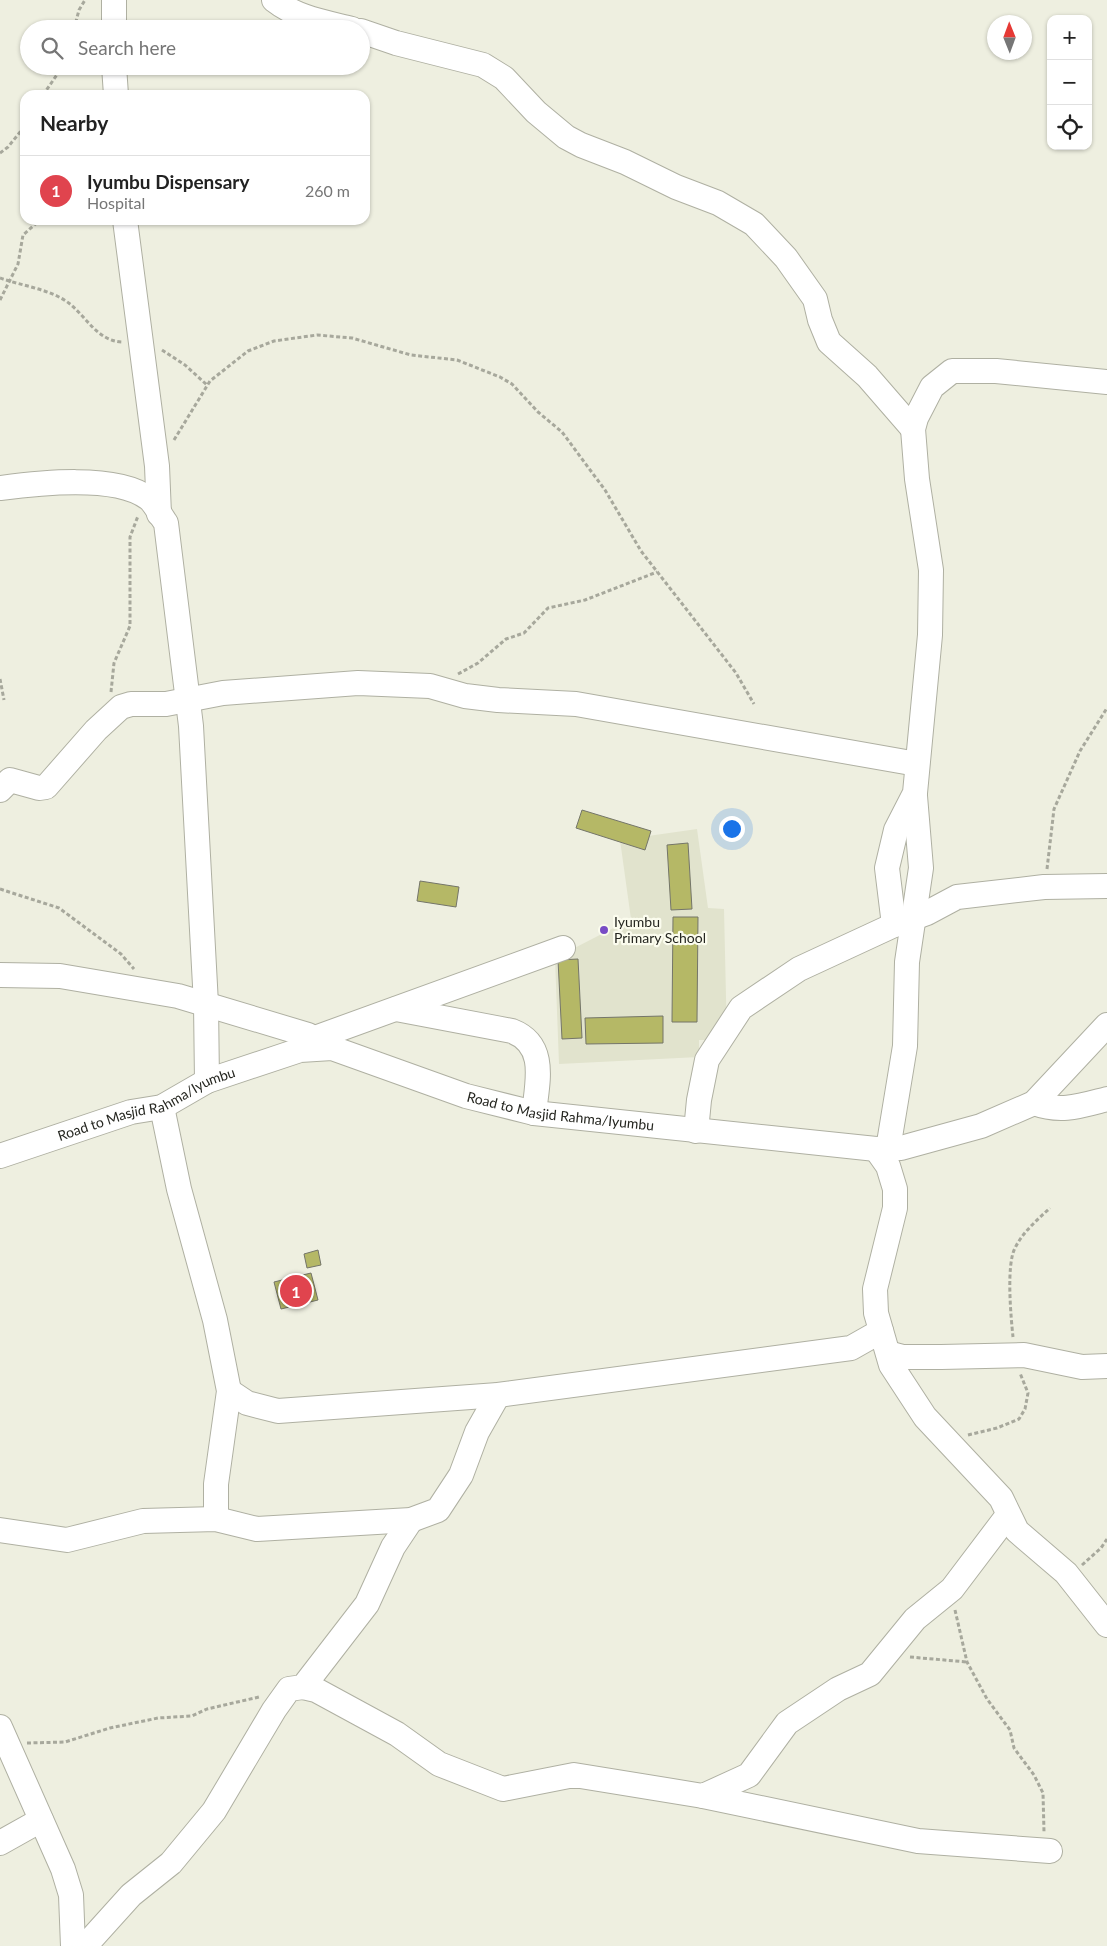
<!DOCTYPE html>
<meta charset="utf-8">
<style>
body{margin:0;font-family:Lato,sans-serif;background:#f2f2f2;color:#222}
.controls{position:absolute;right:15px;top:15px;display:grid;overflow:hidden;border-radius:10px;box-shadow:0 1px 4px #0004}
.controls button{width:45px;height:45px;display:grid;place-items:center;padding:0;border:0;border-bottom:1px solid #e0e0e0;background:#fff;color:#222;font:25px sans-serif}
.compass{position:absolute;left:987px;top:15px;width:45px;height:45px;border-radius:50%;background:#fff;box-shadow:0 1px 4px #0004;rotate:359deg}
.you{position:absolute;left:731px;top:828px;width:18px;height:18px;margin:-12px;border:4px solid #fff;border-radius:50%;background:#1a73e8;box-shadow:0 0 0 8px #1a73e833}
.badge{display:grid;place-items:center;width:32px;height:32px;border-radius:50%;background:#784cc5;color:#fff;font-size:16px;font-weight:700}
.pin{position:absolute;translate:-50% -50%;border:2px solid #fff;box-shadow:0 1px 5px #0006}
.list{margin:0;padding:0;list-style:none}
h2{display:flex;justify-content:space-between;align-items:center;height:65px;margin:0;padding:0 20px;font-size:21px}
h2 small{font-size:16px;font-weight:400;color:#767676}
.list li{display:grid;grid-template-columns:32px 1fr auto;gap:15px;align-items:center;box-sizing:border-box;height:70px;padding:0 20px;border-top:1px solid #e0e0e0}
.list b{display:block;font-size:19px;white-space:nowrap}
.list p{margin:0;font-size:16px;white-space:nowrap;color:#767676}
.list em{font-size:16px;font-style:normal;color:#767676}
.icon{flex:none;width:28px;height:28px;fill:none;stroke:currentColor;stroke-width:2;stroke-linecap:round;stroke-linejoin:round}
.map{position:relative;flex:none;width:1107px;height:1946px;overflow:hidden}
.search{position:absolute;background:#fff;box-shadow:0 1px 4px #0004;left:20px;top:20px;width:350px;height:55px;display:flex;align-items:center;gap:12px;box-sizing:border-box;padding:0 18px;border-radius:28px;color:#767676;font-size:19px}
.panel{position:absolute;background:#fff;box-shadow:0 1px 4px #0004;left:20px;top:90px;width:350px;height:135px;border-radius:15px}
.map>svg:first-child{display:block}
</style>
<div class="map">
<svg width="1107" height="1946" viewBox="0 0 1107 1946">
<rect width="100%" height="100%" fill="#eeefe0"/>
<path fill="#e1e3cd" d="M697 829 708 908 724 909 727 1040H699V1057L559 1064 555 958 631 919 620 840Z"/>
<path fill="#b5b866" stroke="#747569" d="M582 810 651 831 645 850 576 828Z
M688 843 692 909 671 910 667 845Z
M420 881 459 887 456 907 417 901Z
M673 917H698L697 1022H672Z
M578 959 582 1038 562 1039 558 960Z
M663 1016V1043L586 1044 585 1018Z
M318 1250 321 1265 307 1268 304 1254Z
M311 1273 318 1300 281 1309 274 1282Z"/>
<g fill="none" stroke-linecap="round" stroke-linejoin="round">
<defs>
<g id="minor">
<path d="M114 0V29"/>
<path d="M274 0C297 18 324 22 352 29"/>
<path d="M361 31 396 43 483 65 504 78 536 112 566 137 581 145 625 162 676 187 718 203 754 224 786 258 815 299 820 320 829 342 867 376 913 429"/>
<path d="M114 66 116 95"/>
<path d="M125 220 157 466 159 514"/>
<path d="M0 488C38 483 116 474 148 498 155 503 160 515 166 523L191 726 206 1004 207 1081"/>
<path d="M0 790 10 780 39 788 46 787 96 730 121 707 131 704H166L223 693 358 683 430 686 465 696 498 700 576 704 917 764"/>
<path d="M894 925 887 868 896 830 915 793 930 635 931 570 917 479 913 429 916 418 932 387 952 371H996L1107 382"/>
<path d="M0 975 60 976 178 996 308 1035 330 1047"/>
<path d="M396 1009 512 1031C548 1045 537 1083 534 1113"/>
<path d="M315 1038 563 948"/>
<path d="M1034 1103C1061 1113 1080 1106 1107 1099"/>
<path d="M162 1107 179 1189 215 1320 229 1391 216 1484V1519"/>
<path d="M696 1131 699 1100 707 1060 741 1008 799 969 894 925 927 913 957 897 1044 887 1107 886"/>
<path d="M876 1149 888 1166 895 1189V1208L875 1289 876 1313 891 1365 925 1417 1001 1498 1017 1531 1066 1573 1107 1625"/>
<path d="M888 1149 905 1046 907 962 921 868 915 796"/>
<path id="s1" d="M0 1156 131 1112 162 1107 207 1081 300 1050 332 1048 466 1096 534 1113 876 1149 901 1148 981 1126 1034 1103 1107 1025"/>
<path d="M888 1353 903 1357H941L1024 1355 1082 1367 1107 1366"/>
<path d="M229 1391 247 1403 278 1411 498 1395 851 1348 881 1331"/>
<path d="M0 1530 67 1540 143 1521 216 1519 257 1529 411 1520 438 1510 461 1475 477 1432 498 1395"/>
<path d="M303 1687 316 1690 397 1734 439 1764 503 1789 574 1775 703 1796 749 1775 787 1723 838 1689 870 1674 915 1619 952 1589 1008 1515"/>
<path d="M0 1727 63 1869 71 1895 73 1946"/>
<path d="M703 1796 918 1841 1050 1851"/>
<path d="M0 1843 41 1820"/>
<path d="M85 1946 131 1895 171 1863 214 1811 274 1710 289 1689 303 1687 367 1604 393 1547 411 1520"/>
</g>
</defs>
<use href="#minor" stroke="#afb0a2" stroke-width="26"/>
<path stroke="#a7a89c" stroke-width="3" stroke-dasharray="4 2.5" stroke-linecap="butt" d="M74 29 79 10 85 0
M43 95 63 66
M0 153 8 147 25 126
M0 278C22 286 51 289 70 304 87 318 98 341 122 342
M0 300 18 264 23 235 40 220
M162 350 185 365 207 385
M174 440 210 381 248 351 274 341 317 335 352 338 411 355 457 360 500 377 512 384 538 412 562 432 605 490 641 551 736 673 754 704
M458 674 478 663 506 639 524 633 548 608 585 600 657 572
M0 679 4 700
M111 692 114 663 130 626V537L138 516
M1047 869 1054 809 1080 751 1107 708
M0 889 59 908 121 954 134 969
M1013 1337C1011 1318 1006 1265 1015 1248 1023 1232 1037 1220 1050 1208
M968 1435 997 1428 1019 1419 1025 1409 1028 1393 1020 1373
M1082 1565 1101 1548 1107 1539
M955 1610 967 1662 987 1699 1010 1730 1014 1748 1034 1775 1043 1793 1044 1832
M910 1657 967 1662
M27 1743 65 1742 110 1728 158 1718 192 1716 207 1709 259 1697"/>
<use href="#minor" stroke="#fff" stroke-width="24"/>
</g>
<circle fill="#784cc5" stroke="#fbfcee" stroke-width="2" cx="604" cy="930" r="5"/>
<g text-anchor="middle" stroke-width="4.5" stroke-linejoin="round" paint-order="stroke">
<g font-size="14" fill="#252620" stroke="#fbfcee" text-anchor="start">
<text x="614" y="927">Iyumbu<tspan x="614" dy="16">Primary School</tspan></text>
</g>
<g font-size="14" fill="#252620" stroke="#fbfcee">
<text dy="5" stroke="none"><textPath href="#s1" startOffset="156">Road to Masjid Rahma/Iyumbu</textPath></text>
<text dy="5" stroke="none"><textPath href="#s1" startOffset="590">Road to Masjid Rahma/Iyumbu</textPath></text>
</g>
</g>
</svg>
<div class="controls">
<button>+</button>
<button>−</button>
<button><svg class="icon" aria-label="locate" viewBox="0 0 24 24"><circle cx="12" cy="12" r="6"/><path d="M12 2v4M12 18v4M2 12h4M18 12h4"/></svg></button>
</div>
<svg class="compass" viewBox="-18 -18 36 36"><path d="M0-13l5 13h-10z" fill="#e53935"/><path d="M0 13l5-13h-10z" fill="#767676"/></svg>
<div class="you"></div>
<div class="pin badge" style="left:296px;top:1291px;background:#e0444e">1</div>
<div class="search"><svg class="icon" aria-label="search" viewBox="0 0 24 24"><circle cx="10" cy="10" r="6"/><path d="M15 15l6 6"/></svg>Search here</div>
<section class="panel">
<h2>Nearby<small></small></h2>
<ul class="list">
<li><span class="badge" style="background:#e0444e">1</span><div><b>Iyumbu Dispensary</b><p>Hospital</p></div><em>260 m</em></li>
</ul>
</section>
</div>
